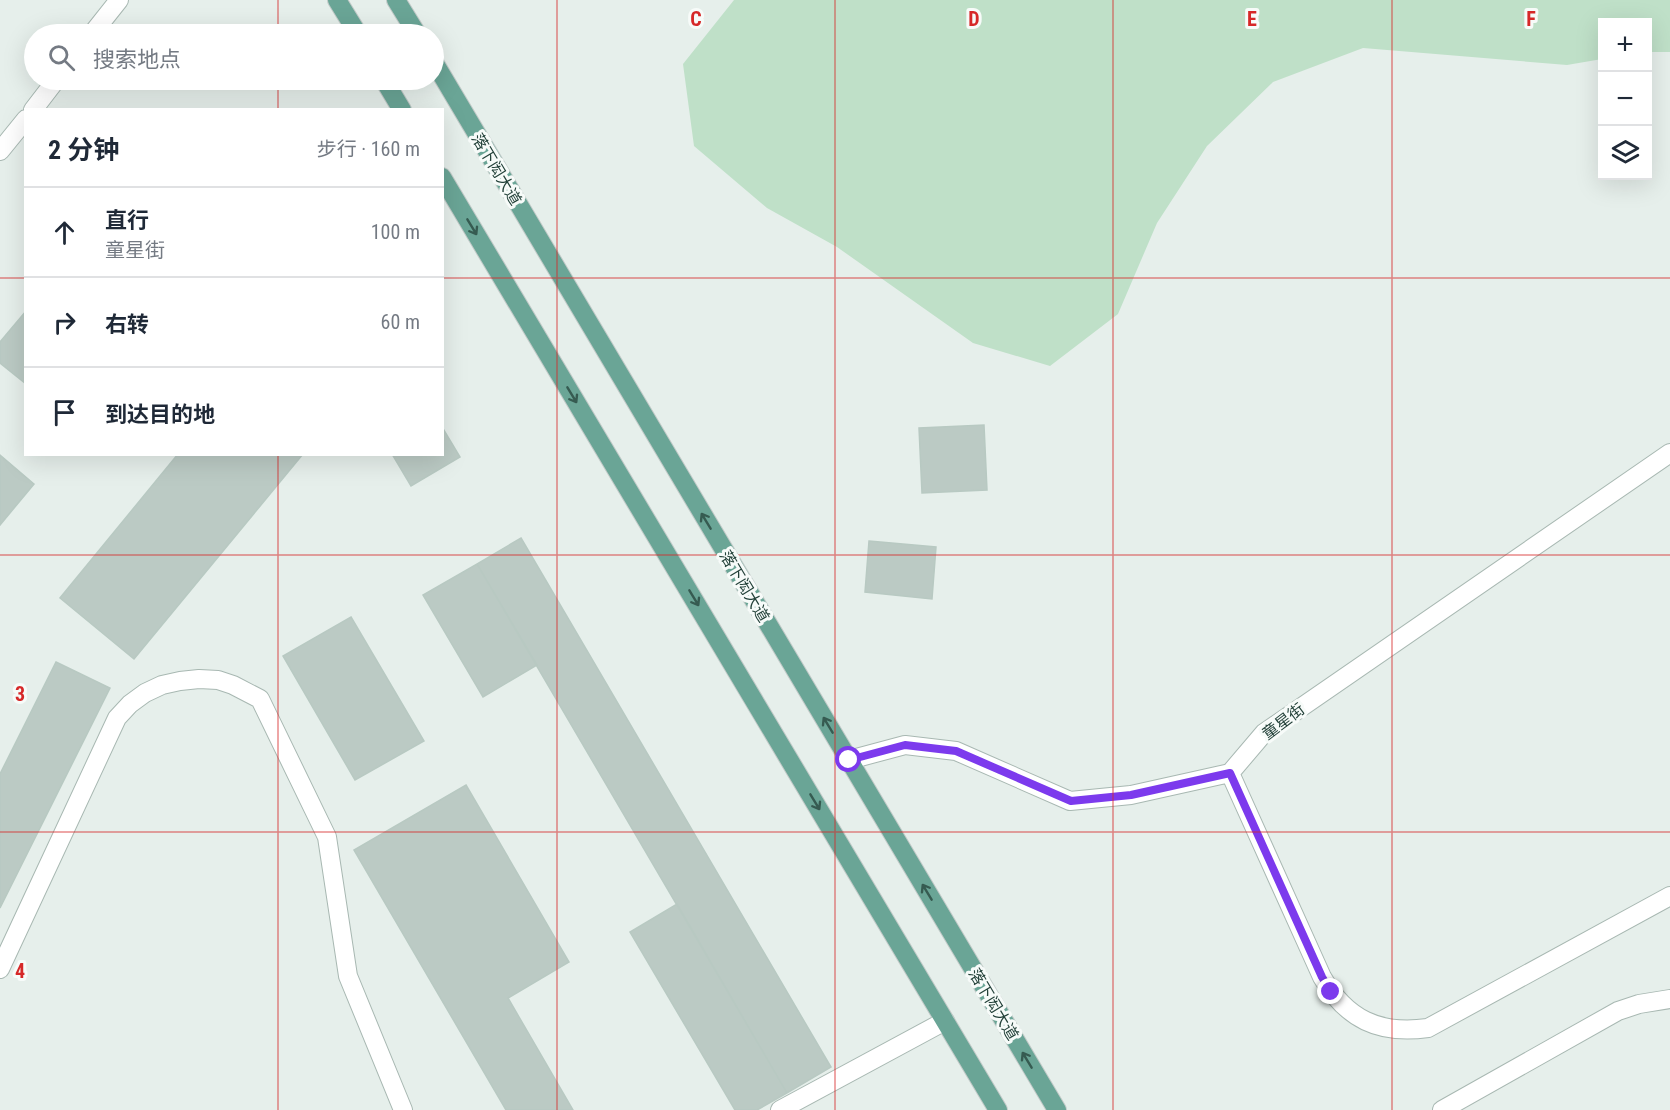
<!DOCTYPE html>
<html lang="zh">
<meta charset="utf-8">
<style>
body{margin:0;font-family:"Roboto Condensed","Noto Sans SC",sans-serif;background:#f6f6f7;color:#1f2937}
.controls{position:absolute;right:18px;top:18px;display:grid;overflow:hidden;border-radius:0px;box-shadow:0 6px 24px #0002}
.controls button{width:54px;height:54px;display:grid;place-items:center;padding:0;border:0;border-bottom:2px solid #e0e1e3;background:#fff;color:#1f2937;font:30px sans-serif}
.stop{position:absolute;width:18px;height:18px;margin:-14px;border:4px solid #7c3aed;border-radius:50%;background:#fff}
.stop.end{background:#7c3aed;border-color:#fff;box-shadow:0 2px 6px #0008}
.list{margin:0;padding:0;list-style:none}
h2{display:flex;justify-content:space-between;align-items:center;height:78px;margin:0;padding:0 24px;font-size:26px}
h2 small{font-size:20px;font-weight:400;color:#747a83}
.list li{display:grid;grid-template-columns:39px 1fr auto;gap:18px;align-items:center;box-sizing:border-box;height:90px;padding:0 24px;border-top:2px solid #e0e1e3}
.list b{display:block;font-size:22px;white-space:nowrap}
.list p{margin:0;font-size:20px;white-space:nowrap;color:#747a83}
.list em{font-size:20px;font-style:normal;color:#747a83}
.icon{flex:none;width:33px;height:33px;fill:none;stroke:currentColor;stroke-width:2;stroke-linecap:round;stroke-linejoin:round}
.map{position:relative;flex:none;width:1670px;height:1110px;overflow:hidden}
.search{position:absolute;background:#fff;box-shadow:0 6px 24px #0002;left:24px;top:24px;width:420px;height:66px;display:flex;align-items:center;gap:15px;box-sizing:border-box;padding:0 21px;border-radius:33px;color:#747a83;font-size:22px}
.panel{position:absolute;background:#fff;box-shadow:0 6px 24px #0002;left:24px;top:108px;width:420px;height:348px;border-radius:0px}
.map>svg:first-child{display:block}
</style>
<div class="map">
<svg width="1670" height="1110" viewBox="0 0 1670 1110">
<rect width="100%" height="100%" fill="#e6efeb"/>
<path fill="#bfe0c8" d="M734 0H1670V52H1648V22H1602V59L1567 65 1363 48 1273 82 1207 146 1157 223 1118 314 1050 366 973 343 837 247 767 208 694 146 683 64Z"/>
<path fill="#bbcac4" stroke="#b8c9c2" stroke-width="1.5" d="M26 311V384L0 363V342Z
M984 425 987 490 922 493 919 428Z
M442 427 460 457 411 486 392 454H442Z
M178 454H303L134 659 60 598Z
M0 455 34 484 0 525Z
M521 538 831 1067 787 1093 477 564Z
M869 541 936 547 932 599 865 592Z
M477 564 537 665 483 697 423 595Z
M351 617 424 741 355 780 283 656Z
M56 662 110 688 0 908V774Z
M466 785 569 962 508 998 573 1110H506L354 850Z
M677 904 787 1093 757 1110H735L630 932Z"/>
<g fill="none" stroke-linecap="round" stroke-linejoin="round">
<defs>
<path id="minor" d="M92 34 119 0
M33 110 56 80
M0 151 26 119
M849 760 905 745 956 751 1070 801 1131 795 1230 773 1264 733 1670 453
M1230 773 1322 977C1346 1019 1379 1035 1428 1028L1670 896
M0 969 117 718 130 704 145 693 162 685 180 681 199 679 218 680 233 685 260 699 327 837 348 976 403 1110
M780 1110 945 1021
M1442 1110 1618 1011 1639 1004 1670 999"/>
<path id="major" d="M337 0 358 34
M396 0 417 34
M434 62 1057 1110
M384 80 402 110
M442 177 998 1110"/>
</defs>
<use href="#minor" stroke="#a8b8b2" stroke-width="20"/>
<use href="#major" stroke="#c2cac8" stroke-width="20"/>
<use href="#minor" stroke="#fff" stroke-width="18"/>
<use href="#major" stroke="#6aa596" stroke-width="18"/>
</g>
<defs><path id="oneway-shaft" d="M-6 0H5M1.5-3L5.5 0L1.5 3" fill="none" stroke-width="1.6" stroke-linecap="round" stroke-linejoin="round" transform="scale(1.5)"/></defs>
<g stroke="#365b51">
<use href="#oneway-shaft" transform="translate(472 227) rotate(59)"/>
<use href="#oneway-shaft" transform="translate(572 395) rotate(59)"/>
<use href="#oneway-shaft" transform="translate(706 521) rotate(-121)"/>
<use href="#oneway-shaft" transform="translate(694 598) rotate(59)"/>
<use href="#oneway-shaft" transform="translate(828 725) rotate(-121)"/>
<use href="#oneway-shaft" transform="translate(815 802) rotate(59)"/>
<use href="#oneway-shaft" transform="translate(927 892) rotate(-121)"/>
<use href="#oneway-shaft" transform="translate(1027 1060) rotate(-121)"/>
</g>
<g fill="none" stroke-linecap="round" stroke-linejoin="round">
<path stroke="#7c3aed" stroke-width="8" d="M849 760 905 745 956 751 1071 801 1131 795 1230 773 1322 977 1331 992"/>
</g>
<path fill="none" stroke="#d62828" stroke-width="1.5" stroke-opacity="0.55" d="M278 0V34M557 0V1110M835 0V1110M1113 0V1110M1392 0V1110M278 80V110M0 278H26M442 278H1670M278 454V1110M0 555H1670M0 832H1670"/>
<g text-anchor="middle" stroke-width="6" stroke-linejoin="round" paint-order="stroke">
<g font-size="16" fill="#24423a" stroke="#f7fbf9">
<text transform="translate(497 169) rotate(59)" y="6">落下闳大道</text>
<text transform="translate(745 586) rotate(59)" y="6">落下闳大道</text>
<text transform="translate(1283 721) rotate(-37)" y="6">童星街</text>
<text transform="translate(994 1004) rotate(59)" y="6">落下闳大道</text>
</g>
</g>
<g font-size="20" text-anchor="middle" font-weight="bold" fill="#d62828" stroke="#f7fbf9" stroke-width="6" stroke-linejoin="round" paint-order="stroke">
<text x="696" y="26">C</text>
<text x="974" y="26">D</text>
<text x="1252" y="26">E</text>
<text x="1531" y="26">F</text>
<text x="20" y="701">3</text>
<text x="20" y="978">4</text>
</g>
</svg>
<div class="controls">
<button>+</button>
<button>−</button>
<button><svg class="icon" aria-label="layers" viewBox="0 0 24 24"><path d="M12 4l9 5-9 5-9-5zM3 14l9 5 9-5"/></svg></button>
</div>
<div class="stop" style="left:849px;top:760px"></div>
<div class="stop end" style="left:1331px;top:992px"></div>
<div class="search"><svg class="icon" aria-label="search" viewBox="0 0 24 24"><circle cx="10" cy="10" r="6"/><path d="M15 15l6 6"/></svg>搜索地点</div>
<section class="panel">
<h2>2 分钟<small>步行 · 160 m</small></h2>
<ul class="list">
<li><svg class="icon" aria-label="ahead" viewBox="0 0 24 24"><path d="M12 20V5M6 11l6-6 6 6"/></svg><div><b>直行</b><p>童星街</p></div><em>100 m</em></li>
<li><svg class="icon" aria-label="right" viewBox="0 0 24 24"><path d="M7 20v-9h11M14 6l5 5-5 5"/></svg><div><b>右转</b></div><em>60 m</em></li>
<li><svg class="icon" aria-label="arrive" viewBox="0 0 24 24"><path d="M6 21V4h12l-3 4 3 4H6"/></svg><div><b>到达目的地</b></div></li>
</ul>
</section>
</div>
